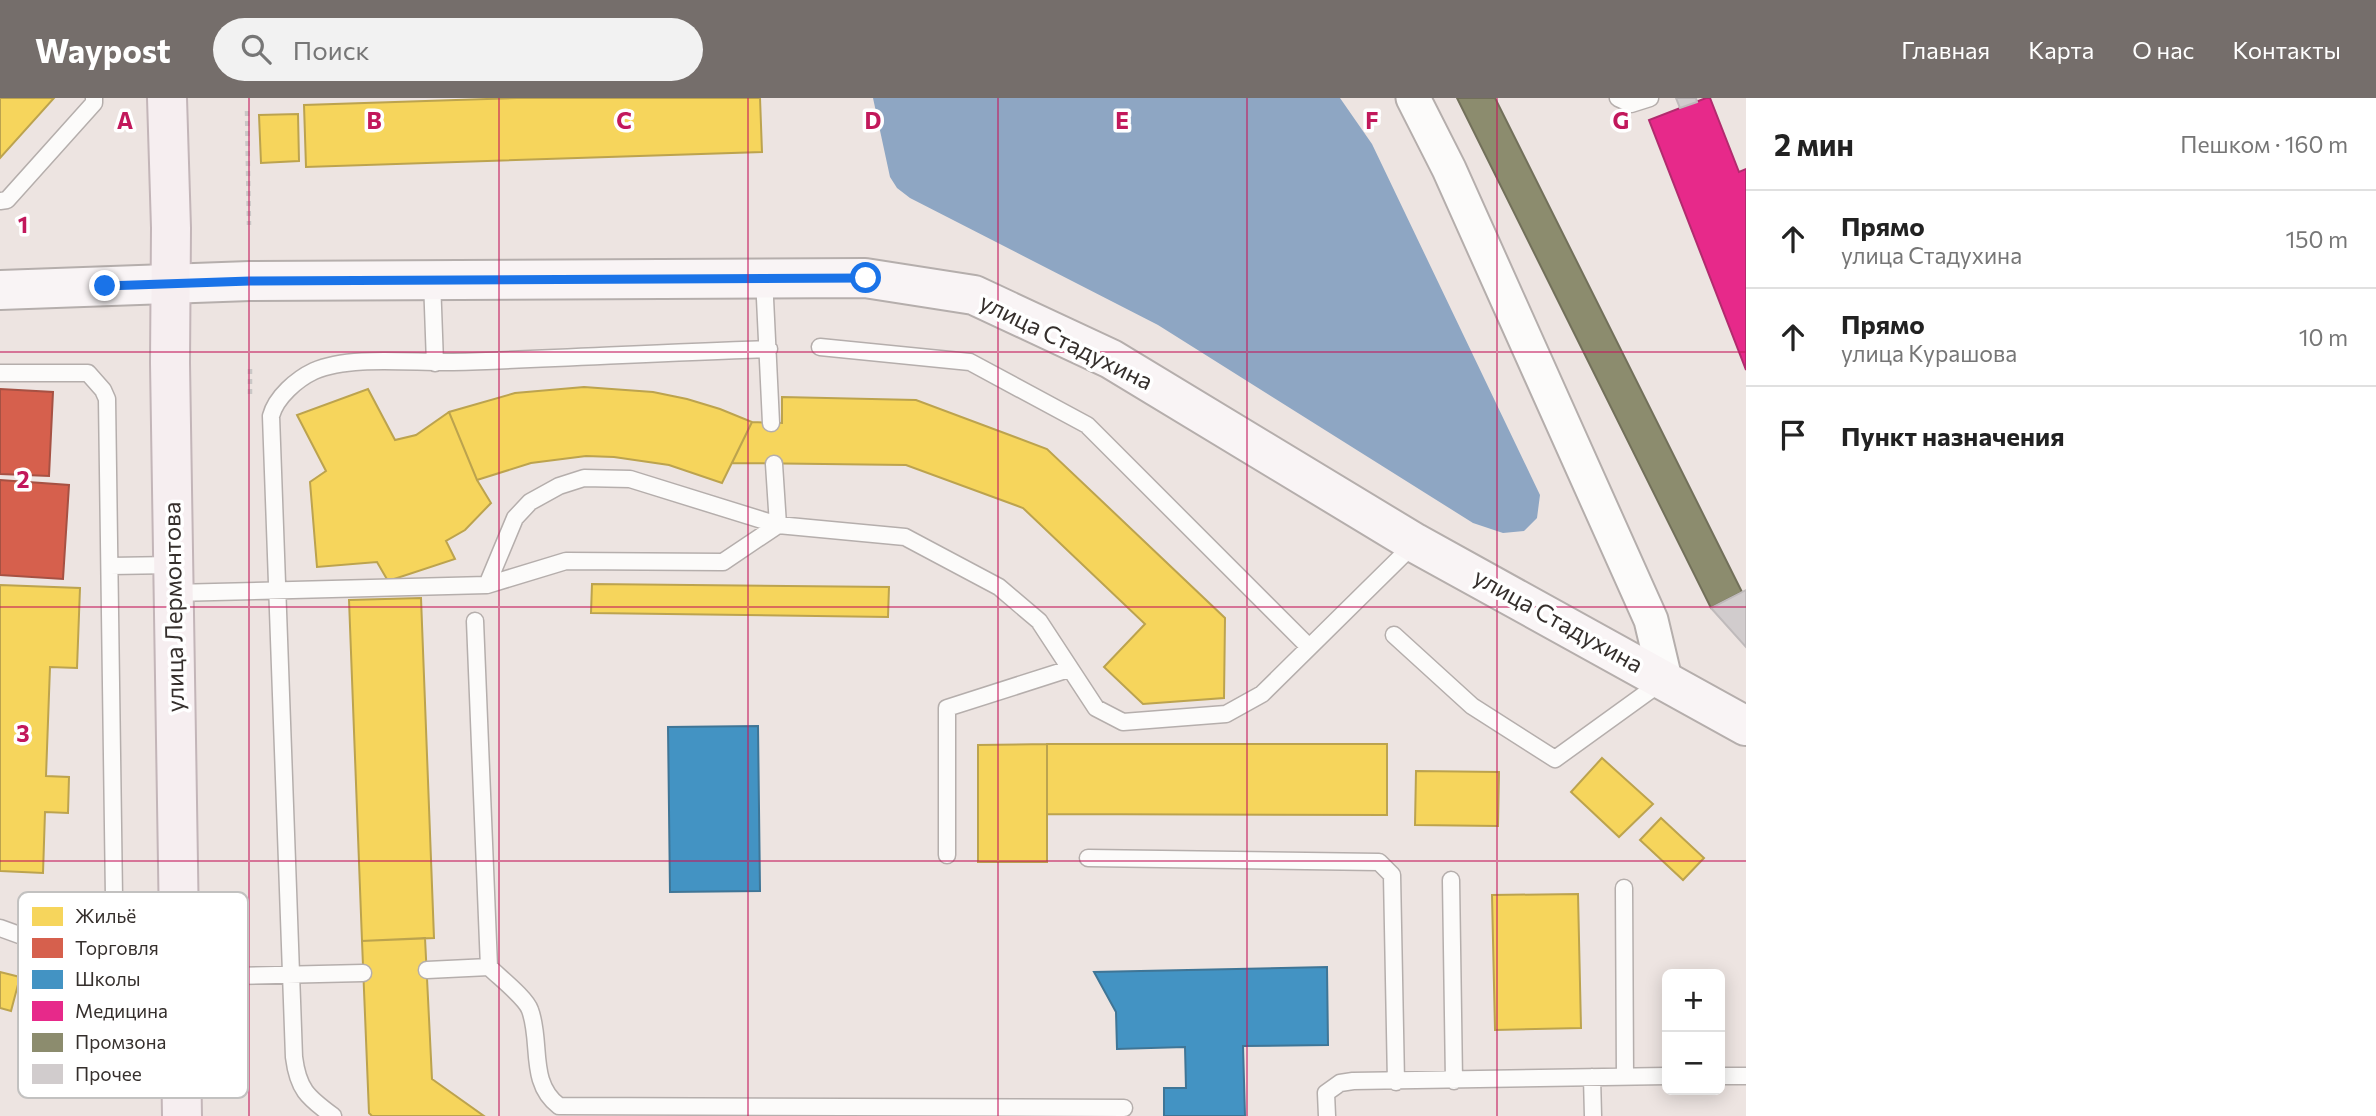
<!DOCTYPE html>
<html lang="ru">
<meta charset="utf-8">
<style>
body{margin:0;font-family:Commissioner,sans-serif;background:#f2f2f2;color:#222}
.controls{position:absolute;right:21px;bottom:21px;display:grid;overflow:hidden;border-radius:10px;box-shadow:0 4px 18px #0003}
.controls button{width:63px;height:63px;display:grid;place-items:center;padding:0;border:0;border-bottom:2px solid #e0e0e0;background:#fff;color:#222;font:35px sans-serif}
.stop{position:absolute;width:21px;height:21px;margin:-16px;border:5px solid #1a73e8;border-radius:50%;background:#fff}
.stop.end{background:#1a73e8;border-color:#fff;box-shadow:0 2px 7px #0008}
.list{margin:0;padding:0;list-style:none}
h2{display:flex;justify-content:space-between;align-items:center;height:91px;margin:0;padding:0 28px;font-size:30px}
h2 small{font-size:23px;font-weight:400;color:#767676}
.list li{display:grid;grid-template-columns:46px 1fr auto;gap:21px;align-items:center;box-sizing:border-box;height:98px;padding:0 28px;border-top:2px solid #e0e0e0}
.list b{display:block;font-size:26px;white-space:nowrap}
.list p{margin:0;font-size:23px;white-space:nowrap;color:#767676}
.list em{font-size:23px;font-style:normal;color:#767676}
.icon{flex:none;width:38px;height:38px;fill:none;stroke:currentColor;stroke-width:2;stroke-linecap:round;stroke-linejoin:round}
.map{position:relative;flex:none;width:1746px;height:1018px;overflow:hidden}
header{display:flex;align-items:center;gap:42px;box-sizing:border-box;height:98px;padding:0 35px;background:#756e6b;color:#fff}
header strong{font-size:33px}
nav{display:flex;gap:38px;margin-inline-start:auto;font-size:24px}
.search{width:490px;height:63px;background:#f2f2f2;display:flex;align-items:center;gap:18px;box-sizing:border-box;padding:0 24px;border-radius:38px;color:#767676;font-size:26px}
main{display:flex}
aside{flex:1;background:#fff}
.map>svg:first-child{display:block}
</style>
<header>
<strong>Waypost</strong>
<div class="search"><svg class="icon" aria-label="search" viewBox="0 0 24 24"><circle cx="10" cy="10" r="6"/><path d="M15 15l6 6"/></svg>Поиск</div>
<nav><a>Главная</a><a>Карта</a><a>О нас</a><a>Контакты</a></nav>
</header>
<main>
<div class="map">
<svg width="1746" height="1018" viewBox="0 0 1746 1018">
<rect width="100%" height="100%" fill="#ede4e1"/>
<path fill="#8ea6c3" d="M873 0H1340L1372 46 1540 397 1537 420 1524 433 1503 435 1473 425 1158 227 910 100 897 90 890 79Z"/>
<path fill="#f6d55c" stroke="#bca34e" stroke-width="2" d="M0 0H54L0 60Z
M517 0H760L762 54 306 69 304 7Z
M298 16 299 63 261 65 259 17Z
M584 289 653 294 687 301 720 311 752 324 722 385 669 367 614 359 586 358 531 365 477 382 449 314 515 295Z
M368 291 395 342 416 337 449 314 477 382 491 405 465 432 446 443 455 461 388 483 377 464 317 469 310 384 326 373 297 317Z
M782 299 916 302 1047 351 1225 520 1224 600 1143 606 1104 569 1145 526 1023 410 906 367 732 365 752 324 782 325Z
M592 486 889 489 888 519 591 515Z
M0 487 80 490 77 570 50 569 46 678 69 679 68 715 45 714 43 775 0 773Z
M421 500 434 840 362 843 349 502Z
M1047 646H1387V717L1047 716Z
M1047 646V764H978V647Z
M1602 660 1653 706 1619 739 1571 694Z
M1416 673 1499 674 1498 728 1415 727Z
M1661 720 1704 760 1683 782 1640 742Z
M1578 796 1581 930 1495 932 1492 797Z
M425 840 432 981 484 1018H372L369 1015 362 843Z
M0 874 20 879 11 913 0 910Z"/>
<path fill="#d6604d" stroke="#a65143" stroke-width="2" d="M0 291 53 294 49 378 0 376Z
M0 382 69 387 63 481 0 477Z"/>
<path fill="#4393c3" stroke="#3f7596" stroke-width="2" d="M758 628 760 793 670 794 668 629Z
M1327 869 1328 947 1243 948 1245 1018H1164V990H1186L1185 949 1117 951 1116 914 1094 874Z"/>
<path fill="#e7298a" stroke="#b22b6e" stroke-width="2" d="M1706 0H1710L1739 74 1746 71V272L1649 22Z"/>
<path fill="#8c8c6e" stroke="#72705a" stroke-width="2" d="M1457 0H1495L1742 494 1711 510Z"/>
<path fill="#d1cccd" stroke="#bfbabb" stroke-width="2" d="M1676 0H1696L1697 4 1680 10Z
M1746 492V549L1711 510Z"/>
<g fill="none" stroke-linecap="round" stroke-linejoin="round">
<defs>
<path id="lane" d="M1618 0 1631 6 1650 0
M0 103 7 102 94 5V0
M764 180 771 325
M432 182 435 265
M820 249 970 264 1087 327 1309 549
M0 275H88L103 292 107 301 115 871
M110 468 173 467
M487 487 515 420 530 404 559 388 584 380 630 381 778 427 774 366
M173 495 487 487 566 463 723 464 778 427 905 439 999 489 1039 523 1096 610 1123 624 1226 616 1262 596 1415 445
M475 523 489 869C499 879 526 900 530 912 542 944 528 985 559 1008L1124 1010
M1394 537 1472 608 1555 661 1663 583
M947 757V610L1069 571
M1088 760 1379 764 1392 777 1396 984
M1451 782 1454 983
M1624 790 1625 979
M0 830 138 880 363 875
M427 872 489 869
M1720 978H1746
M1592 979 1593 1018
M333 1018C307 999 298 991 294 959L271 318C276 299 297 281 314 273 350 257 413 265 453 264 558 261 663 254 769 251
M1327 1018 1326 995 1340 985 1353 983 1667 978"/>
<path id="street" d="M1413 0 1449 71 1651 522 1665 581"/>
<path id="secondary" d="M0 192 250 183 865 180 974 197 1111 261 1415 445 1746 628"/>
<path id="primary" d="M167 0 171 130 170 265 182 1018"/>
</defs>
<use href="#lane" stroke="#b5aeac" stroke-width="19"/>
<use href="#street" stroke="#b5aeac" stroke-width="37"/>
<use href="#secondary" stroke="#b5aeac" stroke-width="42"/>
<use href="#primary" stroke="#c3b5b8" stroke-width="42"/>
<path stroke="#cac7c6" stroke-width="4.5" stroke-dasharray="5 5" stroke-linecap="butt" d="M247 13 249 127
M250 296V266"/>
<use href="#lane" stroke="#fcfbfa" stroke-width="16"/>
<use href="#street" stroke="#fcfbfa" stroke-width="33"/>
<use href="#secondary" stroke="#f9f4f5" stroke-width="38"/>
<use href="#primary" stroke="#f6eef0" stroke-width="38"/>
</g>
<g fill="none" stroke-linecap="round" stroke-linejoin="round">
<path stroke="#1a73e8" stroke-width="9" d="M105 188 250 183 866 180"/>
</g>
<path fill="none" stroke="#c2185b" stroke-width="2" stroke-opacity="0.55" d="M249 0V1018M499 0V1018M748 0V1018M998 0V1018M1247 0V1018M1497 0V1018M0 254H1746M0 509H1746M0 763H1746"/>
<g text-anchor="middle" stroke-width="7" stroke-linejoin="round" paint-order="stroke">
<g font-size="24" fill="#352f2c" stroke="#fff">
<text transform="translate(1066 244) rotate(26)" y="8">улица Стадухина</text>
<text transform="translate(174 509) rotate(-91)" y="8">улица Лермонтова</text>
<text transform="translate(1558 523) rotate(29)" y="8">улица Стадухина</text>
</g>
</g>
<rect x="18" y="794" width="230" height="206" rx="10" fill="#fff" stroke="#c2c1c0" stroke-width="2"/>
<rect x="32" y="809" width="31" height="19" fill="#f6d55c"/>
<rect x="32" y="840" width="31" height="20" fill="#d6604d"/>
<rect x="32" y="872" width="31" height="19" fill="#4393c3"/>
<rect x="32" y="903" width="31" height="20" fill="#e7298a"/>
<rect x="32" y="935" width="31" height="19" fill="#8c8c6e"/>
<rect x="32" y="966" width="31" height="20" fill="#d1cccd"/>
<g font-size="19" fill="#352f2c">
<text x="75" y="825">Жильё</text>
<text x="75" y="857">Торговля</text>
<text x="75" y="888">Школы</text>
<text x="75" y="920">Медицина</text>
<text x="75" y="951">Промзона</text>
<text x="75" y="983">Прочее</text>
</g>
<g font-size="23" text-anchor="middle" font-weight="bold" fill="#c2185b" stroke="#fff" stroke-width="7" stroke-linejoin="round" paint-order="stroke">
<text x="125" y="31">A</text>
<text x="374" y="31">B</text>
<text x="624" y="31">C</text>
<text x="873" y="31">D</text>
<text x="1122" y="31">E</text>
<text x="1372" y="31">F</text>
<text x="1621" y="31">G</text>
<text x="23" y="135">1</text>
<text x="23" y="390">2</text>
<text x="23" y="644">3</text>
</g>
</svg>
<div class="controls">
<button>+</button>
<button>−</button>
</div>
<div class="stop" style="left:866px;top:180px"></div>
<div class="stop end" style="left:105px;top:188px"></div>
</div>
<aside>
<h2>2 мин<small>Пешком · 160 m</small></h2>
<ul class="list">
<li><svg class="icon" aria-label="ahead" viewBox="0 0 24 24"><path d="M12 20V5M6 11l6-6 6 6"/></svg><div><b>Прямо</b><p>улица Стадухина</p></div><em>150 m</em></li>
<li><svg class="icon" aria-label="ahead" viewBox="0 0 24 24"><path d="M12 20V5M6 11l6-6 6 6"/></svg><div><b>Прямо</b><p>улица Курашова</p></div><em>10 m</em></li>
<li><svg class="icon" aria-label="arrive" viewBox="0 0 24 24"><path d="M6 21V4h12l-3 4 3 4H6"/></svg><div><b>Пункт назначения</b></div></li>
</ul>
</aside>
</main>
